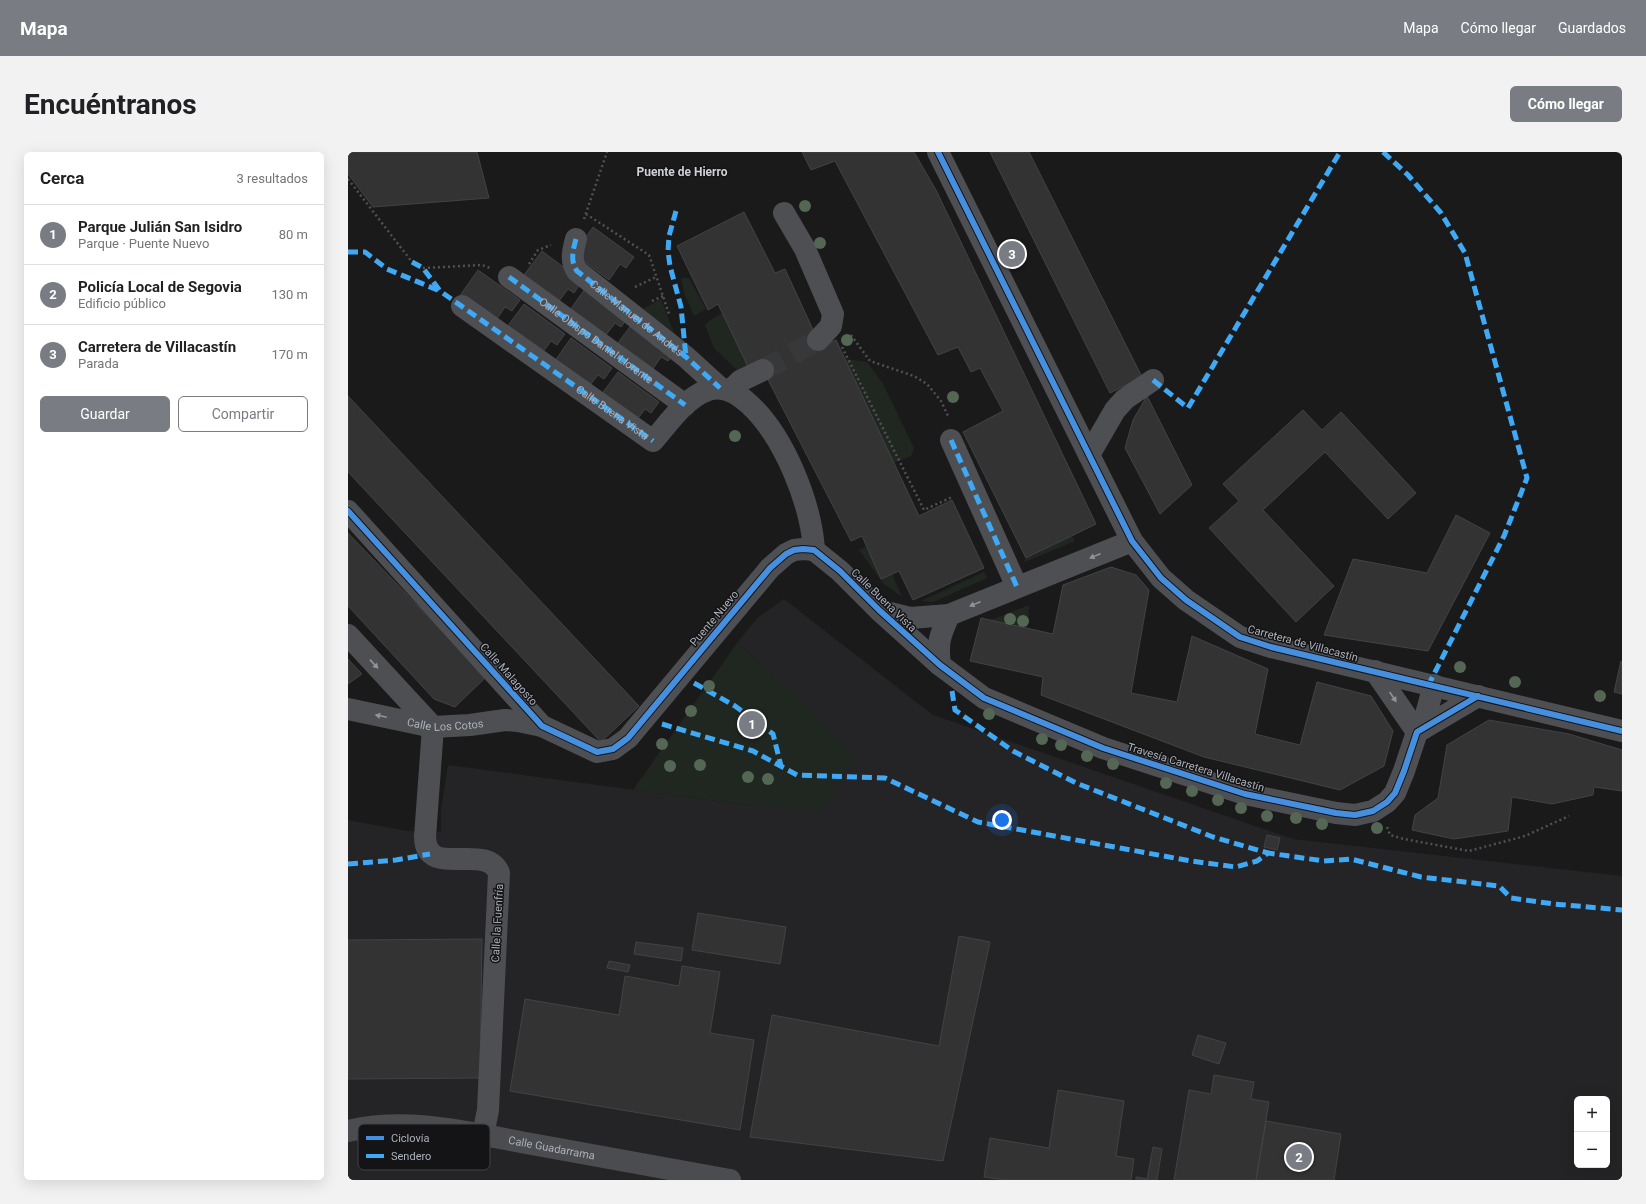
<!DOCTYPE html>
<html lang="es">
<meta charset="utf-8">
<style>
body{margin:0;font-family:Roboto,sans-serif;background:#f2f2f2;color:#202124}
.controls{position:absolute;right:12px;bottom:12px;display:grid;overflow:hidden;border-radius:6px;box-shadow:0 4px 16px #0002}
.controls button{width:36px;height:36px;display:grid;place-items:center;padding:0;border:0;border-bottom:1px solid #e0e0e0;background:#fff;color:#202124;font:20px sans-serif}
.you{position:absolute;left:654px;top:668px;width:14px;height:14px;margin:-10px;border:3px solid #fff;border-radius:50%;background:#1a73e8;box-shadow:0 0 0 6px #1a73e833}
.badge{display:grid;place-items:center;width:26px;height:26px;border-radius:50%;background:#797c82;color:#fff;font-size:13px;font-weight:700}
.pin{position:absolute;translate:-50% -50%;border:2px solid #fff;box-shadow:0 1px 4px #0006}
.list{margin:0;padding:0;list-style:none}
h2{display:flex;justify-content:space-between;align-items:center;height:52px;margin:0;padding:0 16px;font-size:17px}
h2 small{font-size:13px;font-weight:400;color:#757577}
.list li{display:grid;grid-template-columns:26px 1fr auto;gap:12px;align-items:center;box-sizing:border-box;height:60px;padding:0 16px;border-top:1px solid #e0e0e0}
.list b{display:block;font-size:15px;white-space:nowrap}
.list p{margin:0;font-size:13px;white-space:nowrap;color:#757577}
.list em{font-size:13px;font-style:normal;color:#757577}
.actions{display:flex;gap:8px;padding:12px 16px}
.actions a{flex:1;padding:9px 0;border:1px solid #797c82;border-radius:6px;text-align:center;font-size:14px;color:#797c82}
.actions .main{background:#797c82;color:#fff}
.map{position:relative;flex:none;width:1274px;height:1028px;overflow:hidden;border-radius:6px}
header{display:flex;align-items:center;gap:24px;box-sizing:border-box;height:56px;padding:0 20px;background:#797c82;color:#fff}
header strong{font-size:19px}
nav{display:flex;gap:22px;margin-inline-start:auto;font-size:14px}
.intro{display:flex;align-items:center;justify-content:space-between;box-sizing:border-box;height:96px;padding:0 24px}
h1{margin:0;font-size:28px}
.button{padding:10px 18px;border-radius:6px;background:#797c82;color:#fff;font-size:14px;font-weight:700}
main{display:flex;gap:24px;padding:0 24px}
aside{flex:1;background:#fff;border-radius:6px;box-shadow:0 4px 16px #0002}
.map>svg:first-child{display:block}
</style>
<header>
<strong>Mapa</strong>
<nav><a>Mapa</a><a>Cómo llegar</a><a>Guardados</a></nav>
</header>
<div class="intro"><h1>Encuéntranos</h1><a class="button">Cómo llegar</a></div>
<main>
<aside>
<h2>Cerca<small>3 resultados</small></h2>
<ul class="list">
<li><span class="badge">1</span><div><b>Parque Julián San Isidro</b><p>Parque · Puente Nuevo</p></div><em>80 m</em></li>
<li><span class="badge">2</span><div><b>Policía Local de Segovia</b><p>Edificio público</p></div><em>130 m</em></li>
<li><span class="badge">3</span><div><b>Carretera de Villacastín</b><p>Parada</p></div><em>170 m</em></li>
</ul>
<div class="actions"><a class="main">Guardar</a><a>Compartir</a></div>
</aside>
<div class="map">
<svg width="1274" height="1028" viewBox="0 0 1274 1028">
<rect width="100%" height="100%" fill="#1a1a1a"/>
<path fill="#242426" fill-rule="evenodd" d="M436 447 585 563 945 687 1274 724V1028H0V668L59 679 93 680V657L100 613 407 654 446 540 389 491 409 466ZM1229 947H1259V1013H1229Z"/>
<path fill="#202721" d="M333 126H341L358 157 346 164 336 141Z
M313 147 334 202 293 158Z
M374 161 401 217 390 219 366 196 357 173 361 169Z
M497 207 519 210 534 230 566 296 563 304 546 311Z
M724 384 727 389 677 410 676 408Z
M519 394 544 422 554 445 535 431 511 398Z
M636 420 639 426 588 449 583 450 573 449Z
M681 453 680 476 643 468Z
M389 491 446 540 507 603 475 659 408 654 285 638Z"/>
<path fill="#333334" stroke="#424346" d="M0 0H129L141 46 25 55 0 22Z
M454 0H566L588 38 748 372 678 406 615 280 655 259 632 216 623 220 610 195 590 203 487 9 463 18Z
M642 0H681L794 225 762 241Z
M396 60 427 121 437 117 473 195 488 188 571 364 604 348 636 416 565 448 551 419 533 427 514 384 503 389 415 218 401 217 370 152 360 158 329 94Z
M245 75 286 105 278 116 272 112 261 128 226 102Z
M194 99 234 129 226 141 220 137 208 153 173 127Z
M130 118 172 148 164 159 157 155 146 171 111 145Z
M239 134 281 164 273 175 267 171 255 187 220 161Z
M176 152 217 182 209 193 203 189 192 204 156 179Z
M287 168 328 198 320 209 313 205 302 221 267 195Z
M223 186 264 216 256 227 250 223 238 238 204 213Z
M270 220 311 250 303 261 297 257 285 273 250 247Z
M0 244 291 554 253 590 0 320Z
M799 244 844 333 812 362 777 296 785 268Z
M955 258 974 278 993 260 1068 341 1040 367 977 300 915 358 986 434 948 470 861 376 891 349 875 332Z
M1108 363 1142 381 1080 499 976 483 1005 407 1079 421Z
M0 381 138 525 107 555 86 547 0 454Z
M763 415 788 423 801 438 783 541 829 550 844 484 920 517 907 582 952 593 969 530 1023 544 1045 579 1036 614 992 638 856 605 693 543 695 525 622 509 633 466 705 482 715 433Z
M0 507 14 522 0 532Z
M1273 509H1274V542L1266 540Z
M1141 568 1221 582 1274 598V639L1246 635 1245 643 1204 652 1164 645 1160 679 1106 687 1064 678 1067 663 1090 646 1099 593Z
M919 683 932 686 929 698 916 695Z
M350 761 438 775 432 812 344 798Z
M611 784 642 790 595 1009 402 985 424 863 591 894Z
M134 787 132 926 0 927V788Z
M288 790 335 796 333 809 286 802Z
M261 809 282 813 280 820 259 816Z
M334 814 372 820 362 881 406 888 392 978 162 939 177 847 271 863 277 824 331 834Z
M850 883 878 891 871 912 844 903Z
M866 923 906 930 903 947 921 950 908 1028H826L841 938 863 942Z
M710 938 776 949 768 1004 786 1007 783 1028H658L636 1025 642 986 701 996Z
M918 969 993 982 986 1028H908Z
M805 995 814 997 809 1028H788V1025L799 1027Z"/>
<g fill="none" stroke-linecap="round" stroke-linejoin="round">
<path stroke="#37383a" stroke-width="22" stroke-dasharray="22 11" stroke-linecap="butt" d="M415 218 470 188"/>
<path stroke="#505154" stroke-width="2.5" stroke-dasharray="2 3" stroke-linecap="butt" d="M0 27 64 110
M238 62 301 103 321 162
M236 67 259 0
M181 112 190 98 203 93
M75 116 134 113 142 116
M287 135 308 125
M304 149 315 144
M503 183 522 209 566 224 579 232 593 249 601 266
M494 195 576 358 604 345
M1039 675 1042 683 1056 687 1121 699 1177 684 1221 664"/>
<g stroke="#4e4f53" stroke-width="22">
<path d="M590 0 784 389 813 426 838 448 892 485 923 495 1274 579"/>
<path d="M436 61 457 97 485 162 483 174 470 188"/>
<path id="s1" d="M228 87C225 98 222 109 229 119L338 205 372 236"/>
<path id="s2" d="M161 125 337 253"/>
<path d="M114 154 305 289C320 272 337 246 360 238 376 233 389 241 401 252 436 284 463 351 466 398"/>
<path d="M382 239 392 229 415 218"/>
<path d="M603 288 669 435"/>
<path d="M741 303 767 258 777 247 805 228"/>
<path d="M0 359 194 574 249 600 265 597 280 586 422 416 438 402 446 398 455 397 466 398 492 419 531 458 592 513 636 546 755 596 897 642 988 661 1007 663 1025 659 1039 650 1047 641 1056 619 1069 580 1130 544"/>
<path d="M534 459 562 466 601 463 784 389"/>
<path d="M0 483 85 575 77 685C78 728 138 689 151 721L140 958 135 983"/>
<path d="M592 513C589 489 592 484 601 463"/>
<path d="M1027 519 1069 580"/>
<path id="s3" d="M0 557 85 575 122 573 157 568 170 569 194 574"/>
<path d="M1074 577 1086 533"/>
</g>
<path stroke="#4b4c4f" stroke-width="22" id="s4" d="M0 979C63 964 126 982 189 993 253 1005 318 1016 382 1028"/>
<g stroke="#3fa9f5" stroke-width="5" stroke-dasharray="10 5" stroke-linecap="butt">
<path d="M1035 0 1060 23 1093 61 1117 101 1179 326 1156 384 1081 532"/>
<path d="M328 59 321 84 320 99 322 114 333 155 338 205"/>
<path d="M228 87C225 98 222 109 229 119L338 205 372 236"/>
<path d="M0 100H17L39 117 92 139"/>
<path id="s5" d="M64 110 75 116 92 139 305 289"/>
<path d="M161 125 337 253"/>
<path d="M805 228 840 256 992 0"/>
<path d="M603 288 669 435"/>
<path d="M346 531 387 554 425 582 433 614"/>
<path d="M604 539 607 558 665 599 728 631 865 685 920 701"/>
<path d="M314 572 405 599 449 623 537 626 630 670 843 709 888 715 909 709 920 701 976 709 1003 707 1073 725 1151 734 1163 746 1206 752 1274 758"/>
<path d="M0 712 48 708 82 702"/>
</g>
<defs>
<path id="cycleway" d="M590 0 784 389 813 426 838 448 892 485 923 495 1274 579
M0 359 194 574 249 600 265 597 280 586 422 416 438 402 446 398 455 397 466 398 492 419 531 458 592 513 636 546 755 596 897 642 988 661 1007 663 1025 659 1039 650 1047 641 1056 619 1069 580 1130 544"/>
</defs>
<use href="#cycleway" stroke="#141416" stroke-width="8"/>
<use href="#cycleway" stroke="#468fdf" stroke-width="6"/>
</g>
<g fill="#546654">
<circle cx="457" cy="54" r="6"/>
<circle cx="472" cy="91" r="6"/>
<circle cx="499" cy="188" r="6"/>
<circle cx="605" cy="245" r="6"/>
<circle cx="387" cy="284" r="6"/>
<circle cx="662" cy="467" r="6"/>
<circle cx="675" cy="469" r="6"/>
<circle cx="1112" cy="515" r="6"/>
<circle cx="1167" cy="530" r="6"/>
<circle cx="361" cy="534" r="6"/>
<circle cx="1252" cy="544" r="6"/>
<circle cx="343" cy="559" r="6"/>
<circle cx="641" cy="562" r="6"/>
<circle cx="694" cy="587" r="6"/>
<circle cx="314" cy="592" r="6"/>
<circle cx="713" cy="593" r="6"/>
<circle cx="739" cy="604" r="6"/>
<circle cx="765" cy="612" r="6"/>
<circle cx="352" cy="613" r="6"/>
<circle cx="322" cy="614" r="6"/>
<circle cx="400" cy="625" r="6"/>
<circle cx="420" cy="627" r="6"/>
<circle cx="818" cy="631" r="6"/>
<circle cx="844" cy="639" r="6"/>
<circle cx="870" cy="648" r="6"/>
<circle cx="893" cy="656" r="6"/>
<circle cx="919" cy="664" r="6"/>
<circle cx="948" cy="666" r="6"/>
<circle cx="974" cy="672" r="6"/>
<circle cx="1029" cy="676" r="6"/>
</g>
<defs><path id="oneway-solid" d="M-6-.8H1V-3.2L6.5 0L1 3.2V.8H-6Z"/></defs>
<g fill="#90949b">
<use href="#oneway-solid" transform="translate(747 404) rotate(158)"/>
<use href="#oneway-solid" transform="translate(627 452) rotate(158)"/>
<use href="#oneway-solid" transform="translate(26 512) rotate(47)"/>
<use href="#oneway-solid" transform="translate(1045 545) rotate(56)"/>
<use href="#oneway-solid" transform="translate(33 564) rotate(-168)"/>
</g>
<g text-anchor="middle" stroke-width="3" stroke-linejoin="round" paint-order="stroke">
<g font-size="11" fill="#acb1ba" stroke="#141416">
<text dy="4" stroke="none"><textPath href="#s1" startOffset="109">Calle Manuel de Andrés</textPath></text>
<text dy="4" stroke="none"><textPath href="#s2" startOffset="108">Calle Obispo Daniel Llorente</textPath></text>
<text dy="4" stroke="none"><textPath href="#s5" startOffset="252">Calle Buena Vista</textPath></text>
<text transform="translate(536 448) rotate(44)" y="4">Calle Buena Vista</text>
<text transform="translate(366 466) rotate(-50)" y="4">Puente Nuevo</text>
<text transform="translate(955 491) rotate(15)" y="4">Carretera de Villacastín</text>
<text transform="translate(161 522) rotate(48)" y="4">Calle Malagosto</text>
<text dy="4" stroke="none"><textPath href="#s3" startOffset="99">Calle Los Cotos</textPath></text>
<text transform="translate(848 615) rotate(17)" y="4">Travesía Carretera Villacastín</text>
<text transform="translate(149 771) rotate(-87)" y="4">Calle la Fuenfría</text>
<text dy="4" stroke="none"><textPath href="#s4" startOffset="206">Calle Guadarrama</textPath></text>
</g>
<g font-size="12" font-weight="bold" fill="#cdd0d6" stroke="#141416">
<text x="334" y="24">Puente de Hierro</text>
</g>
</g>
<rect x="10" y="972" width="132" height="46" rx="6" fill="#141416" stroke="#424347" stroke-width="1"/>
<rect x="18" y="984" width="18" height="4" fill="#468fdf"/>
<rect x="18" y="1002" width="18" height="4" fill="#3fa9f5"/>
<g font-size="11" fill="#acb1ba">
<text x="43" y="990">Ciclovía</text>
<text x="43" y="1008">Sendero</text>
</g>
</svg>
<div class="controls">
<button>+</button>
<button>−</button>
</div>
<div class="you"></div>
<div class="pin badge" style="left:404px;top:572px">1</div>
<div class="pin badge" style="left:951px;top:1005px">2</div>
<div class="pin badge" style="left:664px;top:102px">3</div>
</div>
</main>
